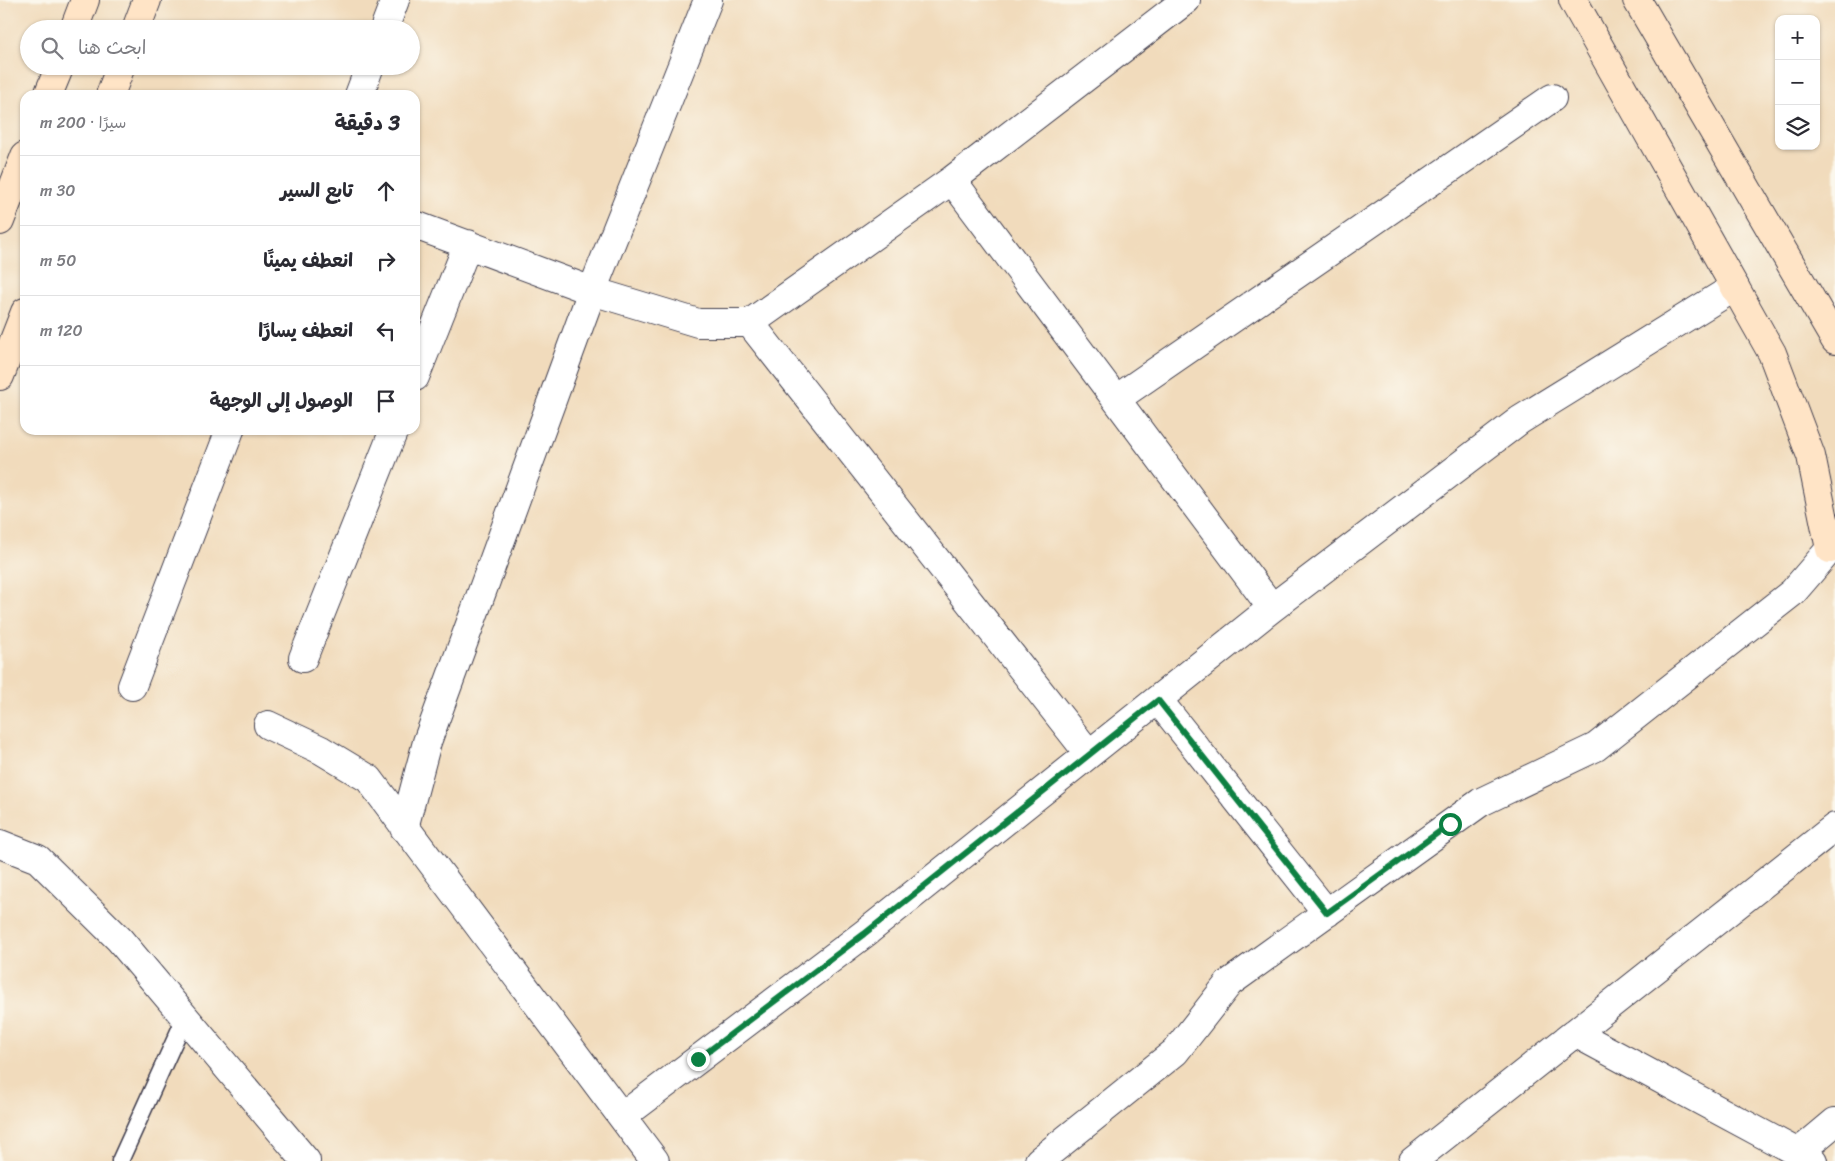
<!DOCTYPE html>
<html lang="ar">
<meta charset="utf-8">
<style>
body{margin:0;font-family:Sriracha,"Playpen Sans Arabic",sans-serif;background:#f7f7f7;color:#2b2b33;direction:rtl}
.controls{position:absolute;right:15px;top:15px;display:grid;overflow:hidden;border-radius:10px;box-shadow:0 1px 4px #0004}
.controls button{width:45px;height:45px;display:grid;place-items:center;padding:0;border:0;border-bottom:1px solid #e1e1e2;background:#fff;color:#2b2b33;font:25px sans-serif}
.stop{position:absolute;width:15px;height:15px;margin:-11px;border:4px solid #0b8043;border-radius:50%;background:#fff}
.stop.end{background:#0b8043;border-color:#fff;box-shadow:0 1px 5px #0008}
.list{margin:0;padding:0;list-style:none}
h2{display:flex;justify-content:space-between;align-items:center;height:65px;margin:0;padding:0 20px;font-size:21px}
h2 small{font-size:16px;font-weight:400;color:#7c7c81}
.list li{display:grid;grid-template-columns:32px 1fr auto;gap:15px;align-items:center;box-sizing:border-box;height:70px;padding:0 20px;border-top:1px solid #e1e1e2}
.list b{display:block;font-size:19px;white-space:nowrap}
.list em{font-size:16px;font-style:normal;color:#7c7c81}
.icon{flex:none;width:28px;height:28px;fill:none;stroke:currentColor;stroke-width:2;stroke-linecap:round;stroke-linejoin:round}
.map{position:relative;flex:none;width:1835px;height:1161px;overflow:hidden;direction:ltr}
.search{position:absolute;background:#fff;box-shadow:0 1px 4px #0004;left:20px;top:20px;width:400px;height:55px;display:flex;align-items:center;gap:12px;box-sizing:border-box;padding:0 18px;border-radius:28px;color:#7c7c81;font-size:19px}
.panel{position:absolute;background:#fff;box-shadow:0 1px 4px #0004;left:20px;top:90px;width:400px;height:345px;border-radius:15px;direction:rtl}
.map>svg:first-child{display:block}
</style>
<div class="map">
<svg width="1835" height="1161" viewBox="0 0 1835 1161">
<rect width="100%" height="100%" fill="#fbf7ec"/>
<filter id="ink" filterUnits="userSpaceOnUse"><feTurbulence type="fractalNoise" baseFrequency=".02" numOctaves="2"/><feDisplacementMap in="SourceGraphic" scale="10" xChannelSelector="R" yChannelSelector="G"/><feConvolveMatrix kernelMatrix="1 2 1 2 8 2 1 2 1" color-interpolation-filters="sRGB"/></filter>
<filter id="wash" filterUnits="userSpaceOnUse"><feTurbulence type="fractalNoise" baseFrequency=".0096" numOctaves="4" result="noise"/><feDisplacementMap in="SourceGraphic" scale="20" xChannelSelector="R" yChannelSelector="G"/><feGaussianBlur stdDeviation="1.12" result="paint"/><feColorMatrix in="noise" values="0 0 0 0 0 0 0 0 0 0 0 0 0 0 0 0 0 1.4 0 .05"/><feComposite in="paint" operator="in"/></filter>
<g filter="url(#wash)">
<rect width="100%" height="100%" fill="#f1dbbc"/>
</g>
<g filter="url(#ink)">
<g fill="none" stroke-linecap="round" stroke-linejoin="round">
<defs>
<path id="lane" d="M120 1161 185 1018"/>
<path id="street" d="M384 29 395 0
M359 95 370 66
M952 180 1272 608
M415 225 592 291 698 323H750L952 180 1186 0
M750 323 1089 754
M415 377 468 244
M1116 399 1552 98
M303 658 394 430
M132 686 230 430
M1158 700 1327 913
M268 725 321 750 369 779 655 1161
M404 828 427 742 592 291 708 0
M0 844 38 859 119 939 306 1161
M1575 1033 1813 1161
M623 1116 864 934 1272 608 1520 420 1735 287
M1798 1153 1835 1122
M1039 1161 1175 1052 1229 983 1481 802 1596 747 1793 592 1830 549
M1413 1161 1835 827"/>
<path id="secondary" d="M1573 0 1772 353 1811 456 1830 549
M1637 0 1835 340
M74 29 85 0
M136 29 147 0
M48 95 60 66
M110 95 121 66
M0 221 25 156
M0 376 25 312"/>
</defs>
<use href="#lane" stroke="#413e4e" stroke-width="19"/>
<use href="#street" stroke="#413e4e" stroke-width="30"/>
<use href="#secondary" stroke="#413e4e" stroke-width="30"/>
<use href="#lane" stroke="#fff" stroke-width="16"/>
<use href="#street" stroke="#fff" stroke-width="28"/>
<use href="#secondary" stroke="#ffe4c6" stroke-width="28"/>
</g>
</g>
<g fill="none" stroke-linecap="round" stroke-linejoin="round" filter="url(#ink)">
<path stroke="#0b8043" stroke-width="6" d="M698 1059 864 934 1158 700 1327 913 1450 824"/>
</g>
</svg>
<div class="controls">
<button>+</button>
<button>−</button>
<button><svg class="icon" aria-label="layers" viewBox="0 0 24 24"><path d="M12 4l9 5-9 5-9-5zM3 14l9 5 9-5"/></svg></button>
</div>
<div class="stop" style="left:1450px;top:824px"></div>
<div class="stop end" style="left:698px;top:1059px"></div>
<div class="search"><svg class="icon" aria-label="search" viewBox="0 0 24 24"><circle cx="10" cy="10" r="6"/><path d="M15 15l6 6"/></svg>ابحث هنا</div>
<section class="panel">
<h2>3 دقيقة<small>سيرًا · 200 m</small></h2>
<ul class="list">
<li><svg class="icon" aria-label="ahead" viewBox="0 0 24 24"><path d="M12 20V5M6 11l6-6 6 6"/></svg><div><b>تابع السير</b></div><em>30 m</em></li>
<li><svg class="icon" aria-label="right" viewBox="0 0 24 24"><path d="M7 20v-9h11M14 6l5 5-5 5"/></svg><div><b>انعطف يمينًا</b></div><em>50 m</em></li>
<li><svg class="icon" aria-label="left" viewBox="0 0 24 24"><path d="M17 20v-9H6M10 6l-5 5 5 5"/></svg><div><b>انعطف يسارًا</b></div><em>120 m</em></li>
<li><svg class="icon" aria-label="arrive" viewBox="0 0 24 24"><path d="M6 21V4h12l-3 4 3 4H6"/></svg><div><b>الوصول إلى الوجهة</b></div></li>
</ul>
</section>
</div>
